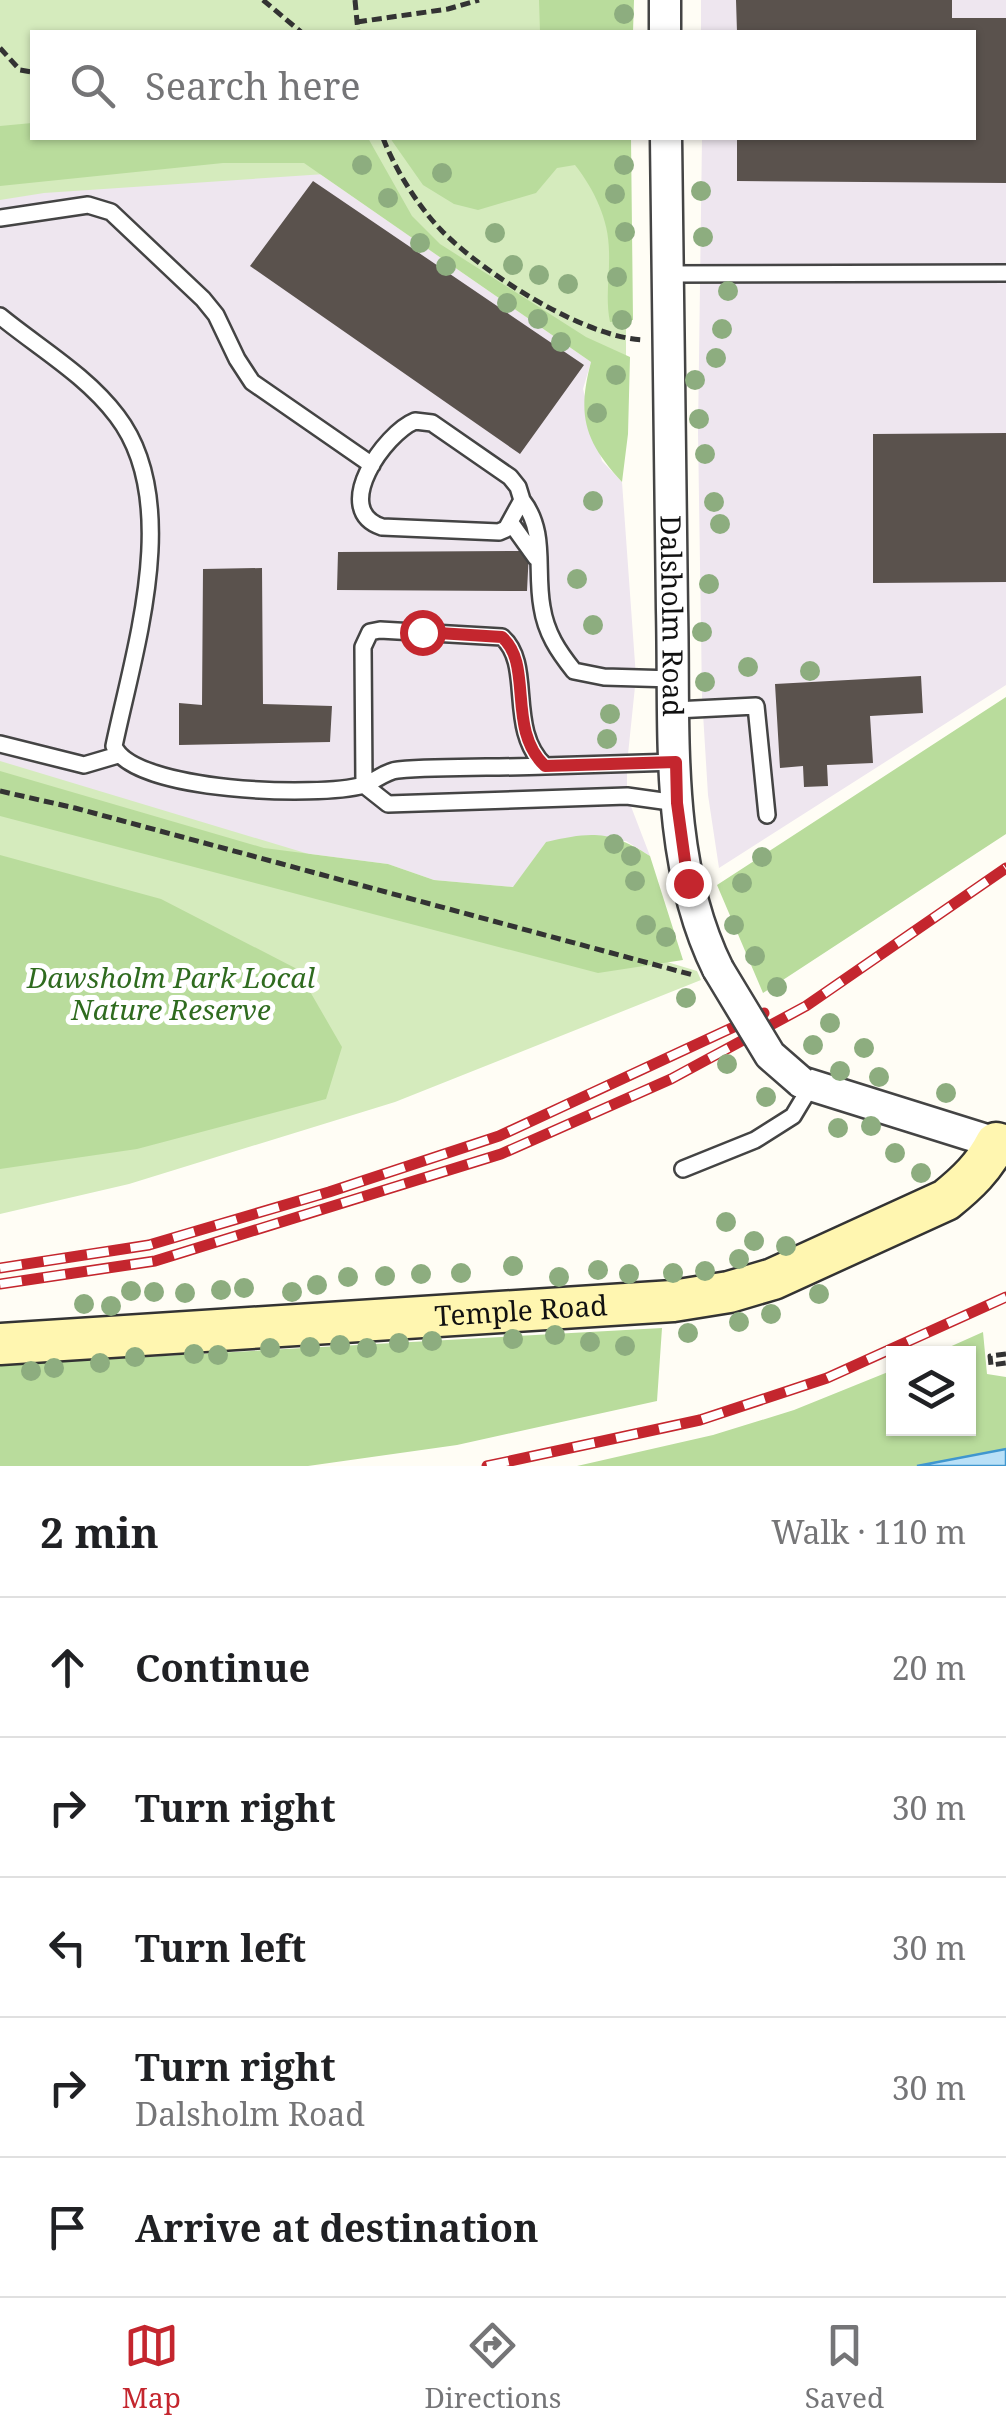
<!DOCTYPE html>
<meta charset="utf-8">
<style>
body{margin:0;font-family:"Noto Serif",serif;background:#f6f6f6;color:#202124}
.controls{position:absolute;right:30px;bottom:30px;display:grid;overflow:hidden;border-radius:0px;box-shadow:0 2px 8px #0004}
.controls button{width:90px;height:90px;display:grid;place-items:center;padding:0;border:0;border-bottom:2px solid #e0e0e0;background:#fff;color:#202124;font:50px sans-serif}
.stop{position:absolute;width:30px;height:30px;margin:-22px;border:8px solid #c4262e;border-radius:50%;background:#fff}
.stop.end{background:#c4262e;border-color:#fff;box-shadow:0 2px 10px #0008}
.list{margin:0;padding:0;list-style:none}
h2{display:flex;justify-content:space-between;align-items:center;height:130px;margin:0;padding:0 40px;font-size:42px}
h2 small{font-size:32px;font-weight:400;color:#757577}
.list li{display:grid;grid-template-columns:65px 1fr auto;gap:30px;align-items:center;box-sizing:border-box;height:140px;padding:0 40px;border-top:2px solid #e0e0e0}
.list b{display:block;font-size:38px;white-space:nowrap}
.list p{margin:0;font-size:32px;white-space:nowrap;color:#757577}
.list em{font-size:32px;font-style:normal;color:#757577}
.icon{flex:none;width:55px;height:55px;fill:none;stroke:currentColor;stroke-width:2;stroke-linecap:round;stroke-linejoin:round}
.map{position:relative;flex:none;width:1006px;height:1466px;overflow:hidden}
.search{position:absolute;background:#fff;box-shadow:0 2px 8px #0004;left:30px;right:30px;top:30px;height:110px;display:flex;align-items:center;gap:25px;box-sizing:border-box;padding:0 35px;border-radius:0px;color:#757577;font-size:38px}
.sheet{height:830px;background:#fff}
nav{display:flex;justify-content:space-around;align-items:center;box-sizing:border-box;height:140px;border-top:2px solid #e0e0e0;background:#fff;font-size:28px;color:#757577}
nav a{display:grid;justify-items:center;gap:5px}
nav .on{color:#c4262e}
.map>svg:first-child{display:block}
</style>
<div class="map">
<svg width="1006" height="1466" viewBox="0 0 1006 1466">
<rect width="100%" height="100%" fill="#fffdf5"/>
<path fill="#eee6ef" d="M701 0H1006V685L719 868 708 795 702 697 698 432 702 138H974V32H701Z
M304 163 591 362 583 389 602 461 622 482 636 677 627 764V796L650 856 626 841 546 842 514 887 434 880 388 864 264 848 0 771V186Z"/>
<path fill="#d5ebbd" d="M0 0H626V32H32V138H626V370L390 216 370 171 44 193 0 200Z
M0 761 697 971 701 980 395 1102 129 1184 0 1214Z"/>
<path fill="#b9dc9c" d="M539 0H634L633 32H540Z
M32 123V138H368L412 216 440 244 586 337 630 357 628 434 622 482C584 441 577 415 591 362L304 163H223L0 186V126Z
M390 138H631L633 320 610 322C605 297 610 276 609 251 609 220 594 189 575 165L557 168 536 193 478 210 454 204 423 185Z
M1006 697V834L763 993 717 885Z
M0 771 264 848 388 864 434 880 513 887 546 842C591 832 609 830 650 856L683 960 598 973 0 816Z
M0 855 161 899 297 969 342 1047 326 1099 137 1149 0 1169Z
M662 1328 657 1401 457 1445 308 1466H0V1365Z
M983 1332 987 1374 1006 1377V1449L917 1466H577L713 1435 794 1410 893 1370 894 1428H968V1354L936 1353Z"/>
<path fill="#b9e0f7" stroke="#3f96cf" stroke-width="2.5" d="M1006 1449V1466H917Z"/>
<path fill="#5a524d" d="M736 0H952V18H1006V183L737 181V138H974V32H737Z
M313 181 584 365 520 454 250 266Z
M1006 433V582L873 583V434Z
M529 551 527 591 337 590 338 552Z
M262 568 263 704 332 706 330 742 179 745V703L202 705 203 569Z
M921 676 923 713 870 716 873 763 827 765 828 786 804 787 803 766 780 768 775 684Z"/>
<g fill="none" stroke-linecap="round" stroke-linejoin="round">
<defs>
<path id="lane" d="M0 218 88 205 111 212 203 299 216 315 237 359 252 382 372 465
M667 274 1006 273
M0 316C39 348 86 375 117 416 183 502 134 650 114 746 133 792 319 798 364 785 376 781 385 771 398 770 447 766 497 768 545 766
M415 421 432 423 510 477 518 487 522 500 506 529 499 532 382 527C330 510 385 433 415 421Z
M522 500C547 532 535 569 542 607 546 633 558 651 574 671L604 677 674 679
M511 523 536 558
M675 710 756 706 767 815
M0 744 84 765 118 755
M364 785 363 647 370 632 380 630 502 637C534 665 506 729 545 766L676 762
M364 785 388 804 627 796 677 803
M683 1169 755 1140 793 1116 811 1086"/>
<g id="street">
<path d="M665 0V32"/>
<path id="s1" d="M666 138C668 295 669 452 672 610 675 728 664 860 718 969"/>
<path d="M801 1082 996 1143"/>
</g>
<g id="secondary">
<path id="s2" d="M0 1344 673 1301 729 1292 773 1279 946 1200C967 1183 984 1167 996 1143L1006 1146"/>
</g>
</defs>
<use href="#lane" stroke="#444" stroke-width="20"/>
<use href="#street" stroke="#444" stroke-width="35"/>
<use href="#secondary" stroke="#333" stroke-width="45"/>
<path stroke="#333" stroke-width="5" stroke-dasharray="10 5" stroke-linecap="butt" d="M263 0 301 32
M355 0 358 32
M357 22 448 9 479 0
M0 48 20 70 32 72
M383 138C395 169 417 205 441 230 483 273 583 337 643 340
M0 791 75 808 693 975
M1006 1354 990 1356 991 1365 1006 1363"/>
<use href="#lane" stroke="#fff" stroke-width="15"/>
<use href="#street" stroke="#fff" stroke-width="30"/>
<use href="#secondary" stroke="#fff6b0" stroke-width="40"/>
<defs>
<path id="rail" d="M0 1268 149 1245 329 1192 499 1136 764 1013
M0 1284 155 1261 501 1154 671 1079 806 1006 1006 868
M487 1466 700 1420 827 1378 1006 1297"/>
</defs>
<use href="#rail" stroke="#c4262e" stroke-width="11"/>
<use href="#rail" stroke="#fff" stroke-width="8" stroke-dasharray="22" stroke-linecap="butt"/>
<defs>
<path id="street-bridge" d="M718 969 770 1055 801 1082"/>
</defs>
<use href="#street-bridge" stroke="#444" stroke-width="35" stroke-linecap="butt"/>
<use href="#street-bridge" stroke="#fff" stroke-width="30"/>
</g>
<g fill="#8dad7f">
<circle cx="624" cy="14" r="10"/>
<circle cx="362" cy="165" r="10"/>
<circle cx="624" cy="165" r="10"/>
<circle cx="442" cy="173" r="10"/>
<circle cx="701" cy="191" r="10"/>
<circle cx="615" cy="194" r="10"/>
<circle cx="388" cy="198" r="10"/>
<circle cx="625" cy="232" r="10"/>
<circle cx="495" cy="233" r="10"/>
<circle cx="703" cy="237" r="10"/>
<circle cx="420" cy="243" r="10"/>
<circle cx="513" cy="265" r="10"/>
<circle cx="446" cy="266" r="10"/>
<circle cx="539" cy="275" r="10"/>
<circle cx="617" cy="277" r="10"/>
<circle cx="568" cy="284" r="10"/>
<circle cx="728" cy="291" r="10"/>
<circle cx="507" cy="303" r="10"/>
<circle cx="538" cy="319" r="10"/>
<circle cx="622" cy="320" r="10"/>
<circle cx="722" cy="329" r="10"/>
<circle cx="561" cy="342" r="10"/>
<circle cx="716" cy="358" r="10"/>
<circle cx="616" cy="375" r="10"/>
<circle cx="695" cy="380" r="10"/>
<circle cx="597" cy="413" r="10"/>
<circle cx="699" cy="419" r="10"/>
<circle cx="705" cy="454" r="10"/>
<circle cx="593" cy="501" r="10"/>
<circle cx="714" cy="502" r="10"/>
<circle cx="720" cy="524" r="10"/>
<circle cx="577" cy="579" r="10"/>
<circle cx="709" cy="584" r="10"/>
<circle cx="593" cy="625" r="10"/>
<circle cx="702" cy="632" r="10"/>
<circle cx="748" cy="667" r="10"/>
<circle cx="810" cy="671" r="10"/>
<circle cx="705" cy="682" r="10"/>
<circle cx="610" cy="714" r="10"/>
<circle cx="607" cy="739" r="10"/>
<circle cx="614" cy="844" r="10"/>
<circle cx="631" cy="856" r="10"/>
<circle cx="762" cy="857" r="10"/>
<circle cx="635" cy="881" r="10"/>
<circle cx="742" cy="883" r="10"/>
<circle cx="646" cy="925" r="10"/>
<circle cx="734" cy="925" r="10"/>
<circle cx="666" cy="937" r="10"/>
<circle cx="755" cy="956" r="10"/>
<circle cx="777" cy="987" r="10"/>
<circle cx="686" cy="998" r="10"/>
<circle cx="830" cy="1023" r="10"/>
<circle cx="813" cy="1045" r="10"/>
<circle cx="864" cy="1048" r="10"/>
<circle cx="727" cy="1064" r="10"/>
<circle cx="840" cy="1071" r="10"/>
<circle cx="879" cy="1077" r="10"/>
<circle cx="946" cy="1093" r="10"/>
<circle cx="766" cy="1097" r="10"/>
<circle cx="871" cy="1126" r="10"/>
<circle cx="838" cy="1128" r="10"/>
<circle cx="895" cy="1153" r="10"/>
<circle cx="921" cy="1173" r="10"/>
<circle cx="726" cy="1222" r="10"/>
<circle cx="754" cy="1241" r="10"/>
<circle cx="786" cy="1246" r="10"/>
<circle cx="739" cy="1259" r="10"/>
<circle cx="513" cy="1266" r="10"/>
<circle cx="598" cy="1270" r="10"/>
<circle cx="705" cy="1271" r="10"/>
<circle cx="461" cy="1273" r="10"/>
<circle cx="673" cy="1273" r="10"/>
<circle cx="421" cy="1274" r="10"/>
<circle cx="629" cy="1274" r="10"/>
<circle cx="385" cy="1276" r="10"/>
<circle cx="348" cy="1277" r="10"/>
<circle cx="559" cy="1277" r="10"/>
<circle cx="317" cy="1285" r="10"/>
<circle cx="244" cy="1288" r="10"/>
<circle cx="221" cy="1290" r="10"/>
<circle cx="131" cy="1291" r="10"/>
<circle cx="154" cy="1292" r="10"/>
<circle cx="292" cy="1292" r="10"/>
<circle cx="185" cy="1293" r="10"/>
<circle cx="819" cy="1294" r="10"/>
<circle cx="84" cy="1304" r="10"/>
<circle cx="111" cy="1306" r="10"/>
<circle cx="771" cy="1314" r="10"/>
<circle cx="739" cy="1322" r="10"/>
<circle cx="688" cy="1333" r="10"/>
<circle cx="555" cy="1335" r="10"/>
<circle cx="513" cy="1339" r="10"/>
<circle cx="432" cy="1341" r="10"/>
<circle cx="590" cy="1342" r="10"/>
<circle cx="399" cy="1343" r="10"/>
<circle cx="340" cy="1345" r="10"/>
<circle cx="625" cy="1346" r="10"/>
<circle cx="310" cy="1347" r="10"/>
<circle cx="270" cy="1348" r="10"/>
<circle cx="367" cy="1348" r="10"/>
<circle cx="194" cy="1354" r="10"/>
<circle cx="218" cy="1355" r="10"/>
<circle cx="135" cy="1357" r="10"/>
<circle cx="100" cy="1363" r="10"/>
<circle cx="54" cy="1368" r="10"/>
<circle cx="31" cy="1371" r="10"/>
</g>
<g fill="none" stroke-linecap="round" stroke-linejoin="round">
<path stroke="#c4262e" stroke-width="12" d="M422 632 502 637C534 665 506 729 545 766L676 762 677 803 688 883"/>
</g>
<g text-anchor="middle" stroke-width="10" stroke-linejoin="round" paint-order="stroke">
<g font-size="28" fill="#111" stroke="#fff">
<text dy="10" stroke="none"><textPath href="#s1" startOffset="478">Dalsholm Road</textPath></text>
<text dy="10" stroke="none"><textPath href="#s2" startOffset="522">Temple Road</textPath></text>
</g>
<g font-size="28" font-style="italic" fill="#2f6b1f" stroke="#fff">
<text x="171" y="988">Dawsholm Park Local<tspan x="171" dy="32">Nature Reserve</tspan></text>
</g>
</g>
</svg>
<div class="controls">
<button><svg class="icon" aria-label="layers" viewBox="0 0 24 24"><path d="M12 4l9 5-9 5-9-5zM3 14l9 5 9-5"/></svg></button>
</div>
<div class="stop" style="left:422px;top:632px"></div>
<div class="stop end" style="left:688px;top:883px"></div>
<div class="search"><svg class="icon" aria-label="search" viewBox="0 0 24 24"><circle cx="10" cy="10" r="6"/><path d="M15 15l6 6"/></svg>Search here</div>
</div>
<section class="sheet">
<h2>2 min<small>Walk · 110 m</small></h2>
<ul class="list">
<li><svg class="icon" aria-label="ahead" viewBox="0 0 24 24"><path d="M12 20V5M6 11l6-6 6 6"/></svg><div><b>Continue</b></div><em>20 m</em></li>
<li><svg class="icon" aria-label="right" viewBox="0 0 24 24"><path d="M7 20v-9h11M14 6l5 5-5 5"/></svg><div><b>Turn right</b></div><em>30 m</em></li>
<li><svg class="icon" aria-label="left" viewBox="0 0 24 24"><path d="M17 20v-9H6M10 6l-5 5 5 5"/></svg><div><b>Turn left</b></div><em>30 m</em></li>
<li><svg class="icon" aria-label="right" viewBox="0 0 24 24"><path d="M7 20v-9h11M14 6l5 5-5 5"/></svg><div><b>Turn right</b><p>Dalsholm Road</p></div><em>30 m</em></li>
<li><svg class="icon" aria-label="arrive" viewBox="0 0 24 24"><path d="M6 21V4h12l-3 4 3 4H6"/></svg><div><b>Arrive at destination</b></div></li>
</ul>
</section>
<nav>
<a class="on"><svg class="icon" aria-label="map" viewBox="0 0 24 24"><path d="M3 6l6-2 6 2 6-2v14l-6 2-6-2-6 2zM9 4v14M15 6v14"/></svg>Map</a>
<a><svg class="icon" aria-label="directions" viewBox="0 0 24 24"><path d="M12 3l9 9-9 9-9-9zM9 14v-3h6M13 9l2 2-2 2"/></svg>Directions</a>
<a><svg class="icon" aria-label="saved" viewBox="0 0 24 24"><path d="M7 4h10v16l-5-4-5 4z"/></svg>Saved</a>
</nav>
